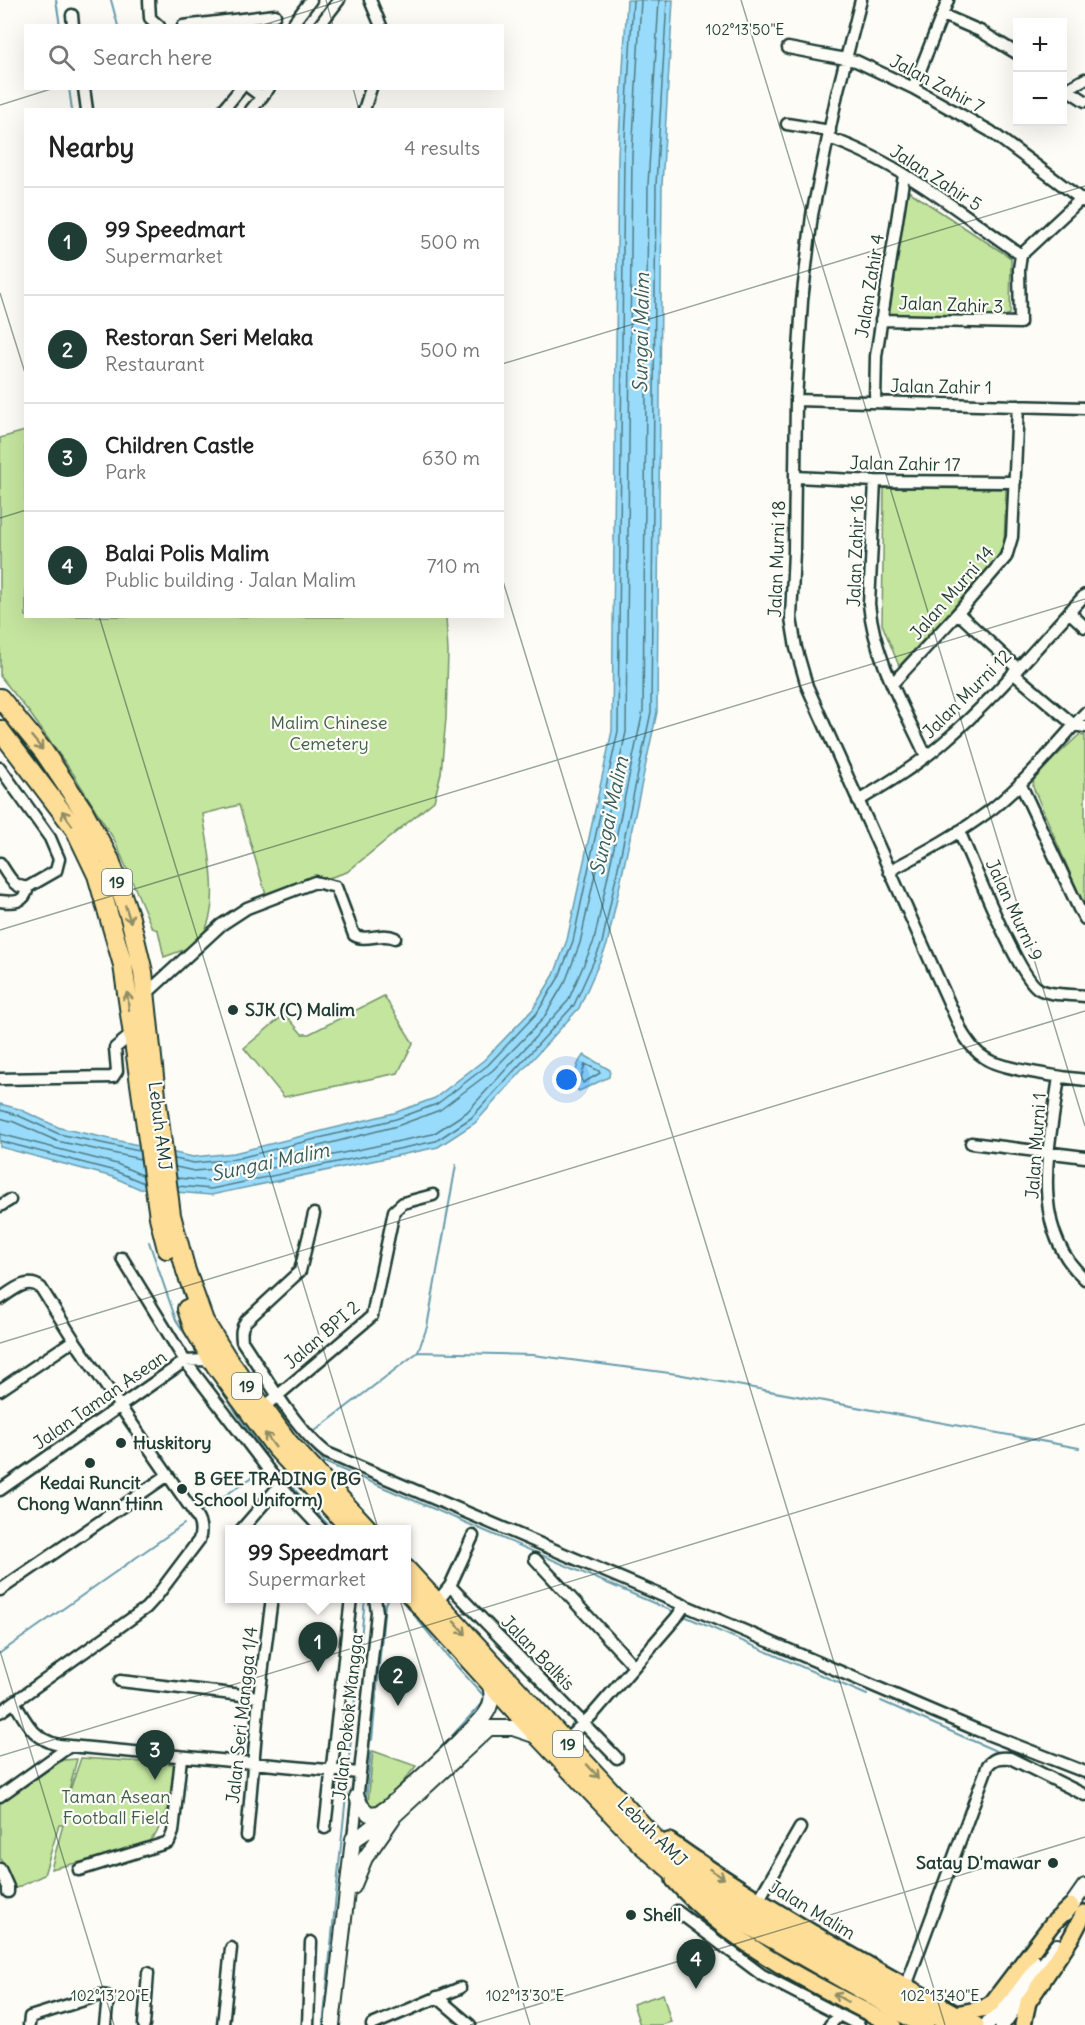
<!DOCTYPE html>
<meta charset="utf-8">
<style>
body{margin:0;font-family:Delius,sans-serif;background:#f6f6f6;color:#222}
.controls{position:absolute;right:18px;top:18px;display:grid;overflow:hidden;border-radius:0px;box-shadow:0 6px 24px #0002}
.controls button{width:54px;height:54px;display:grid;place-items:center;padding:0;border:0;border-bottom:2px solid #e0e0e0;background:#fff;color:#222;font:30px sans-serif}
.you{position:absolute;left:567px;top:1080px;width:21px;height:21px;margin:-15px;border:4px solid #fff;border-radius:50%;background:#1a73e8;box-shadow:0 0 0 9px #1a73e833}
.badge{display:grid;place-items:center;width:39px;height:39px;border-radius:50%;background:#1f3d34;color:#fff;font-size:20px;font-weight:700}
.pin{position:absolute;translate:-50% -50px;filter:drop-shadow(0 2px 3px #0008)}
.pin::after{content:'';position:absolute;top:32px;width:21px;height:18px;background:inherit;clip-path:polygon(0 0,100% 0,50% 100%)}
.popup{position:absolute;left:225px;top:1525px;width:186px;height:78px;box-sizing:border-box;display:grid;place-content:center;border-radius:0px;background:#fff;filter:drop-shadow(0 2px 4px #0005);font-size:20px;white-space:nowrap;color:#767676}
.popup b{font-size:22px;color:#222}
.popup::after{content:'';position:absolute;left:50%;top:100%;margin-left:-12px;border:12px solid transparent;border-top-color:#fff}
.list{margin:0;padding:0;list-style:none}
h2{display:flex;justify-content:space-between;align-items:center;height:78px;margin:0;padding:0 24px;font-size:26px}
h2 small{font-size:20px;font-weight:400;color:#767676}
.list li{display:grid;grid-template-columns:39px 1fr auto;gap:18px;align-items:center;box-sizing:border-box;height:108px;padding:0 24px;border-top:2px solid #e0e0e0}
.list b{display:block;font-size:22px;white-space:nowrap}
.list p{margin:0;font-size:20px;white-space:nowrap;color:#767676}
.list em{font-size:20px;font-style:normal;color:#767676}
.icon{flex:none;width:33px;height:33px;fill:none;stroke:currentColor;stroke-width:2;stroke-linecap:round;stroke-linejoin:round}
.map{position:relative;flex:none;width:1085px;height:2025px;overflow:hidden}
.search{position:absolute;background:#fff;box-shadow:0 6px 24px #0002;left:24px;top:24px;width:480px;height:66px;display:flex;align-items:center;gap:15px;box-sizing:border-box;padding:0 21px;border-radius:0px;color:#767676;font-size:22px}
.panel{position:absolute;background:#fff;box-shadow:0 6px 24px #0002;left:24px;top:108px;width:480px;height:510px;border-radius:0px}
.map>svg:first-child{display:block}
</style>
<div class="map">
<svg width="1085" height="2025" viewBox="0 0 1085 2025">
<rect width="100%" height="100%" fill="#fdfcf7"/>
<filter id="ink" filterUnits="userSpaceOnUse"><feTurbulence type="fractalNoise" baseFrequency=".0167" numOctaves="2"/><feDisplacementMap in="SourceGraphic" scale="12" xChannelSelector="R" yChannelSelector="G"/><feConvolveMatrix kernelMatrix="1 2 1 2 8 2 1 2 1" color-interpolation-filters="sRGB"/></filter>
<g filter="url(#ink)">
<path fill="#c4e59e" stroke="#729169" stroke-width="1.5" d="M907 190 1011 258 1010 314 1003 317 887 316Z
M25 431 26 616 446 617 448 652 446 718 441 773 434 801 347 872 267 898 239 805 203 814C208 849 224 912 198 941 191 949 174 953 164 957L158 930 152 928 115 841 74 775 29 712 0 676V438Z
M884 488 1006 489 1004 544 993 565 899 666 882 624Z
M1079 735 1085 736V908L1033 787 1034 777Z
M384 996 413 1043 398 1073 284 1097 244 1048 285 1014 302 1034H309Z
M373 1751 416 1766 382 1807 372 1810 368 1804Z
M81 1758 174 1764 179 1785 156 1834 143 1847 51 1869 63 1825H59L44 1875 14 1889 0 1858V1804L63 1760 77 1759 65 1805Z
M663 1994 671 2022 661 2025H640L633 2004Z"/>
<path fill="#99dbfb" stroke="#689cab" stroke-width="1.5" d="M627 0H673L662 185 657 712 607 945 579 1008 475 1123 438 1147 211 1195 140 1189 113 1177 0 1147V1104L19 1109 60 1128 193 1157 234 1153 394 1113 435 1098 484 1060 533 1009 554 975 567 940 612 731 618 155Z
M584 1055 610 1070 609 1077 579 1091 575 1087C575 1076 575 1064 584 1055Z"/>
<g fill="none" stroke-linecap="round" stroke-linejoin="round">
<path stroke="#507c84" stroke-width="1.5" d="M585 1064 599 1071 600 1073 583 1083 581 1078Z
M0 1110 17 1115 59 1134 139 1151
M0 1118 14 1122 57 1141 140 1159
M0 1134 117 1164 142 1175
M0 1141 115 1171 144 1183
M175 1159 194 1163 235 1159 396 1119 437 1104 488 1065 537 1013 559 977 573 941 618 731 624 155 633 0
M176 1167 194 1171 237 1167 397 1126 440 1110 493 1070 543 1019 566 980 580 943 626 732 632 155 641 0
M177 1178 210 1181 433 1134 467 1112 568 1001 594 941 643 711 648 185 659 0
M178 1186 211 1189 436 1141 471 1118 574 1005 602 943 651 712 656 185 667 0"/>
<path stroke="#689cab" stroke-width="2" d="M56 0 60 26
M111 0 118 26
M69 88 72 110
M149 1242 176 1320 193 1346
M418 1352 533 1355 677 1374 1079 1448
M205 1367 276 1470 333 1530
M315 1431 418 1352 427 1327 456 1165
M304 1439 324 1462 677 1613
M202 1511 254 1476
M401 1598 409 1609
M414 1615 442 1650 484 1696 481 1704 452 1736
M682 1615 867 1695
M0 1653 184 1524
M881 1701 1003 1754
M372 1740 385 1604 388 1598
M348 1769 365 1598
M421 1769 444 1744
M366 1801 371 1751
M323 2025 348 1775"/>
<defs>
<path id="street" d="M149 0 150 18 159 26
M370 0 381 26
M861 0 837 94 812 215 802 301 796 400 794 551 791 618 796 648 807 686 963 1034C969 1043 975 1052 985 1058 1002 1070 1063 1077 1085 1080
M72 15 73 26
M943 15 980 31 1018 54
M183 26 275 15
M291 26 311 0
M319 26 339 0
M788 48 856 61 913 88 990 131 1085 202
M1062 86 1085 101
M84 88 87 110
M250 88 262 97
M913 88 948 0
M1067 89 1085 79
M223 110 241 88
M251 110 269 88
M364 110 371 88
M787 124 830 131
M829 138C899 162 961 213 1021 255
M881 320 1020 323 1019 269 1021 255 1081 199
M796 400 1085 408
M875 402 876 356 904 175
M796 477 875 481 1015 482
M875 481 869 604C874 658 904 708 926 756
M1069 612 1085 627
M958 613 1017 668
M1013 673 1074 725 1085 727
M892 684 958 613 1006 557 1012 537 1018 406
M0 768 50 838 59 859 56 871 28 887C25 903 14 903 0 901
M1020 783 1079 909 1085 919
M858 801C888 783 919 764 945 741 996 697 1039 644 1085 595
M959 831C972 859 1018 978 1039 989 1051 996 1072 994 1085 996
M0 863C7 873 14 890 28 887
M889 871C925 852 960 833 992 809 1026 782 1056 745 1085 713
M145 995 221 925 247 908 315 882 336 887 354 935C367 943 381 931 395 938
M1059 1077C1050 1143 1027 1228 1085 1279
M0 1079 113 1077 117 1071 115 1048 131 1035
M971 1143 1085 1157
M0 1206 10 1200
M314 1214 300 1271 246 1321C241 1328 241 1332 242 1341 264 1374 296 1430 327 1453L977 1730 1085 1772
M122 1258 185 1361 280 1485 322 1530
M0 1299C13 1290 27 1277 41 1288L74 1340 192 1510C199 1520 203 1527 199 1540L156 1597 146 1608 0 1712
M0 1390 74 1340
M263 1408 372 1316 394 1211 403 1203 433 1195
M0 1490 185 1361 205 1360 214 1366
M241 1530 280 1485
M535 1559 634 1666
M450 1586 473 1536
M0 1590 168 1475
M437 1602 450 1586 617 1758
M120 1681 259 1697
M14 1702C27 1723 33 1739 59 1745L359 1773
M565 1741 594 1713 676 1618 685 1605
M0 1796 70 1746
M325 1828 351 1598
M247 1836 259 1697 272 1598
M353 1839 377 1612 375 1598
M0 1869 8 1887V1892
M79 1870 169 1842 173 1832 181 1758
M758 1901 800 1828
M677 1911 762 1975 859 2025
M906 1986 988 1765C994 1758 1000 1757 1010 1758L1085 1795
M437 1997 470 2025
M29 2025 30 2017 100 1995 107 1996 108 1998 105 2025
M144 2025 148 1973
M223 2025 231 1948
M308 2025 311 1942
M372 2025 460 1988
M830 2025 839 2015"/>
<path id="secondary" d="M357 1797 361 1806 369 1814 379 1813 388 1807
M383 1819 382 1814 388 1807C414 1784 440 1761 464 1736 473 1728 484 1719 489 1708 493 1699 492 1689 488 1681
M353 1887 365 1858 393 1818
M1066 1913 1085 1886
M332 2025 353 1839C366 1835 371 1825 382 1820 387 1818 391 1817 396 1814L489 1728H513L537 1736
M987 2025 1033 1961
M1002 2025 1057 1946"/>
<path id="primary" d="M669 1841C766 1910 871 1967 976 2025
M674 1880C732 1946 816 1986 893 2025
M955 2014 982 2009 992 2003 1052 1924 1071 1906
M1023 2025 1028 2002 1071 1938 1084 1913"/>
<path id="highway" d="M0 698 44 752 83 810 110 860 130 918 143 972 156 1096 171 1215 186 1271 204 1321 227 1358 288 1442 369 1530
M0 730 75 829 97 875 123 965 159 1217 167 1249
M187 1309 193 1327 216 1366 276 1448 352 1530
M406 1569 656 1840C743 1919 851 1969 953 2025
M406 1590 539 1737 641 1844 687 1884 731 1915 924 2025"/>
</defs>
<use href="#street" stroke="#1f3d34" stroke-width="15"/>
<use href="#secondary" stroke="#1f3d34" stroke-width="18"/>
<use href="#primary" stroke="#1f3d34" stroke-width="20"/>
<use href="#highway" stroke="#1f3d34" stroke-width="22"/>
<use href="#street" stroke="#fdfcf7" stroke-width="10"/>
<use href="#secondary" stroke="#fdfcf7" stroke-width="14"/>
<use href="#primary" stroke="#fedd96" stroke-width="15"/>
<use href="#highway" stroke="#fedd96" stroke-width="18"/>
</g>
<defs><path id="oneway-shaft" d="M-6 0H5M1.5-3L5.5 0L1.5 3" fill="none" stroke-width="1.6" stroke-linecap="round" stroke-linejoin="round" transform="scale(1.5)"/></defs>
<g stroke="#8e8d65">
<use href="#oneway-shaft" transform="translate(37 743) rotate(51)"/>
<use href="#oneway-shaft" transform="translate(67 818) rotate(-125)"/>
<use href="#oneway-shaft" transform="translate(128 914) rotate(72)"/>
<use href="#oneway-shaft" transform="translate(128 1001) rotate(-96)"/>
<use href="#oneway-shaft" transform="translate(270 1440) rotate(-127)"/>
<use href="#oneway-shaft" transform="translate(460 1628) rotate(47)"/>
<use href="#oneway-shaft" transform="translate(593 1771) rotate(47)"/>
<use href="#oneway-shaft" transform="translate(717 1874) rotate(33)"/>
<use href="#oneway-shaft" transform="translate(841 1998) rotate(-151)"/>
</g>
</g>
<path fill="none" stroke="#1f3d34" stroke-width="1.5" stroke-opacity="0.45" d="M326 0 333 26M741 0 1085 1126M260 26 343 0M353 88 359 110M0 105 54 88M0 293 26 376M502 364 1085 186M0 518 26 510M502 578 945 2025M99 616 530 2025M0 930 1085 599M0 1343 1085 1011M0 1651 114 2025M0 1756 1085 1424M470 2025 1085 1837"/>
<g fill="#1f3d34" stroke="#fdfcf7" stroke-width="2">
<circle cx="233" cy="1010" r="6"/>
<circle cx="121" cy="1443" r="6"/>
<circle cx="90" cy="1463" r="6"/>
<circle cx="182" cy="1489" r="6"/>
<circle cx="1053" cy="1863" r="6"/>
<circle cx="631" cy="1915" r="6"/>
</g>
<g text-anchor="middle" stroke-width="4.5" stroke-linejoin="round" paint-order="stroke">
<g fill="#fdfcf7" stroke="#62766e" stroke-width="1.5">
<rect x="102" y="869" width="30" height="26" rx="4.5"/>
<rect x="232" y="1373" width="30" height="26" rx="4.5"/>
<rect x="553" y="1731" width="30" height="26" rx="4.5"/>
</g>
<g font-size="16" font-weight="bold" fill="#1f3d34">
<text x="117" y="888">19</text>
<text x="247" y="1392">19</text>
<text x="568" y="1750">19</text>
</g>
<g font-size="18" fill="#1f3d34" stroke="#fdfcf7">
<text transform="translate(937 84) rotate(28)" y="6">Jalan Zahir 7</text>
<text transform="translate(936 178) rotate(33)" y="6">Jalan Zahir 5</text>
<text transform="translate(870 286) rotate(-81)" y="6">Jalan Zahir 4</text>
<text transform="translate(951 305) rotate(2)" y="6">Jalan Zahir 3</text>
<text transform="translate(941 387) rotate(1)" y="6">Jalan Zahir 1</text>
<text transform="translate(905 464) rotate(1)" y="6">Jalan Zahir 17</text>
<text transform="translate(856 551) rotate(-88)" y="6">Jalan Zahir 16</text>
<text transform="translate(777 559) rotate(-88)" y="6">Jalan Murni 18</text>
<text transform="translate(952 593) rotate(-49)" y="6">Jalan Murni 14</text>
<text transform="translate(967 694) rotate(-45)" y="6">Jalan Murni 12</text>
<text transform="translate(1014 910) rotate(65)" y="6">Jalan Murni 9</text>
<text transform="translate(160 1126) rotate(83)" y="6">Lebuh AMJ</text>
<text transform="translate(1036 1146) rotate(-86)" y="6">Jalan Murni 1</text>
<text transform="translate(322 1335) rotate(-41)" y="6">Jalan BPI 2</text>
<text transform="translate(100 1400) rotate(-35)" y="6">Jalan Taman Asean</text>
<text transform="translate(538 1653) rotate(46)" y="6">Jalan Balkis</text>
<text transform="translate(242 1715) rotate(-84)" y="6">Jalan Seri Mangga 1/4</text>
<text transform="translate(348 1717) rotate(-84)" y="6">Jalan Pokok Mangga</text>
<text transform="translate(652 1832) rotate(45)" y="6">Lebuh AMJ</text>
<text transform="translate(812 1910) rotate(31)" y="6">Jalan Malim</text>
</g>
<g font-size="18" fill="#405f49" stroke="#fdfcf7">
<text x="329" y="729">Malim Chinese<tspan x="329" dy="21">Cemetery</tspan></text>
<text x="116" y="1803">Taman Asean<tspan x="116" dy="21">Football Field</tspan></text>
</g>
<g font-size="18" font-weight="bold" fill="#1f3d34" stroke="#fdfcf7" text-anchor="start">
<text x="245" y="1016">SJK (C) Malim</text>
<text x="133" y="1449">Huskitory</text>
<text x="194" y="1485">B GEE TRADING (BG<tspan x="194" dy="21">School Uniform)</tspan></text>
<text x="90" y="1489" text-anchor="middle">Kedai Runcit<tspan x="90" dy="21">Chong Wann Hinn</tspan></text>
<text x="1041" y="1869" text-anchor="end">Satay D'mawar</text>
<text x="643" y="1921">Shell</text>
</g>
<g font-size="20" font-style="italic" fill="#375d5c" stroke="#fdfcf7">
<text transform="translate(641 333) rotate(-89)" y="7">Sungai Malim</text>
<text transform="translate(609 816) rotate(-78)" y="7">Sungai Malim</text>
<text transform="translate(270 1162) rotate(-12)" y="7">Sungai Malim</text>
</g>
</g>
<g font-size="15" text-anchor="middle" fill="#1f3d34" stroke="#fdfcf7" stroke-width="4.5" stroke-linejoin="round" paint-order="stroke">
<text x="745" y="35">102°13'50"E</text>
<text x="110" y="2001">102°13'20"E</text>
<text x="525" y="2001">102°13'30"E</text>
<text x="940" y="2001">102°13'40"E</text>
</g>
</svg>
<div class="controls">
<button>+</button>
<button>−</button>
</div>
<div class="you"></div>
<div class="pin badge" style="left:318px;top:1672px">1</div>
<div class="popup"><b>99 Speedmart</b>Supermarket</div>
<div class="pin badge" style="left:398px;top:1706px">2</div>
<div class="pin badge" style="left:155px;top:1780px">3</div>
<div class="pin badge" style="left:696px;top:1989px">4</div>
<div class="search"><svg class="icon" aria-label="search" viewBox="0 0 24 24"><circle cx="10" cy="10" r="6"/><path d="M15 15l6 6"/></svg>Search here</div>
<section class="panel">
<h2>Nearby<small>4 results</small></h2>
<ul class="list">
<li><span class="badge">1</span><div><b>99 Speedmart</b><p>Supermarket</p></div><em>500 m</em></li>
<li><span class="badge">2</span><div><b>Restoran Seri Melaka</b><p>Restaurant</p></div><em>500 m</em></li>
<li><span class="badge">3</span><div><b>Children Castle</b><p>Park</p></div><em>630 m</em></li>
<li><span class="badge">4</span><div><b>Balai Polis Malim</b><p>Public building · Jalan Malim</p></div><em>710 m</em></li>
</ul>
</section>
</div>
